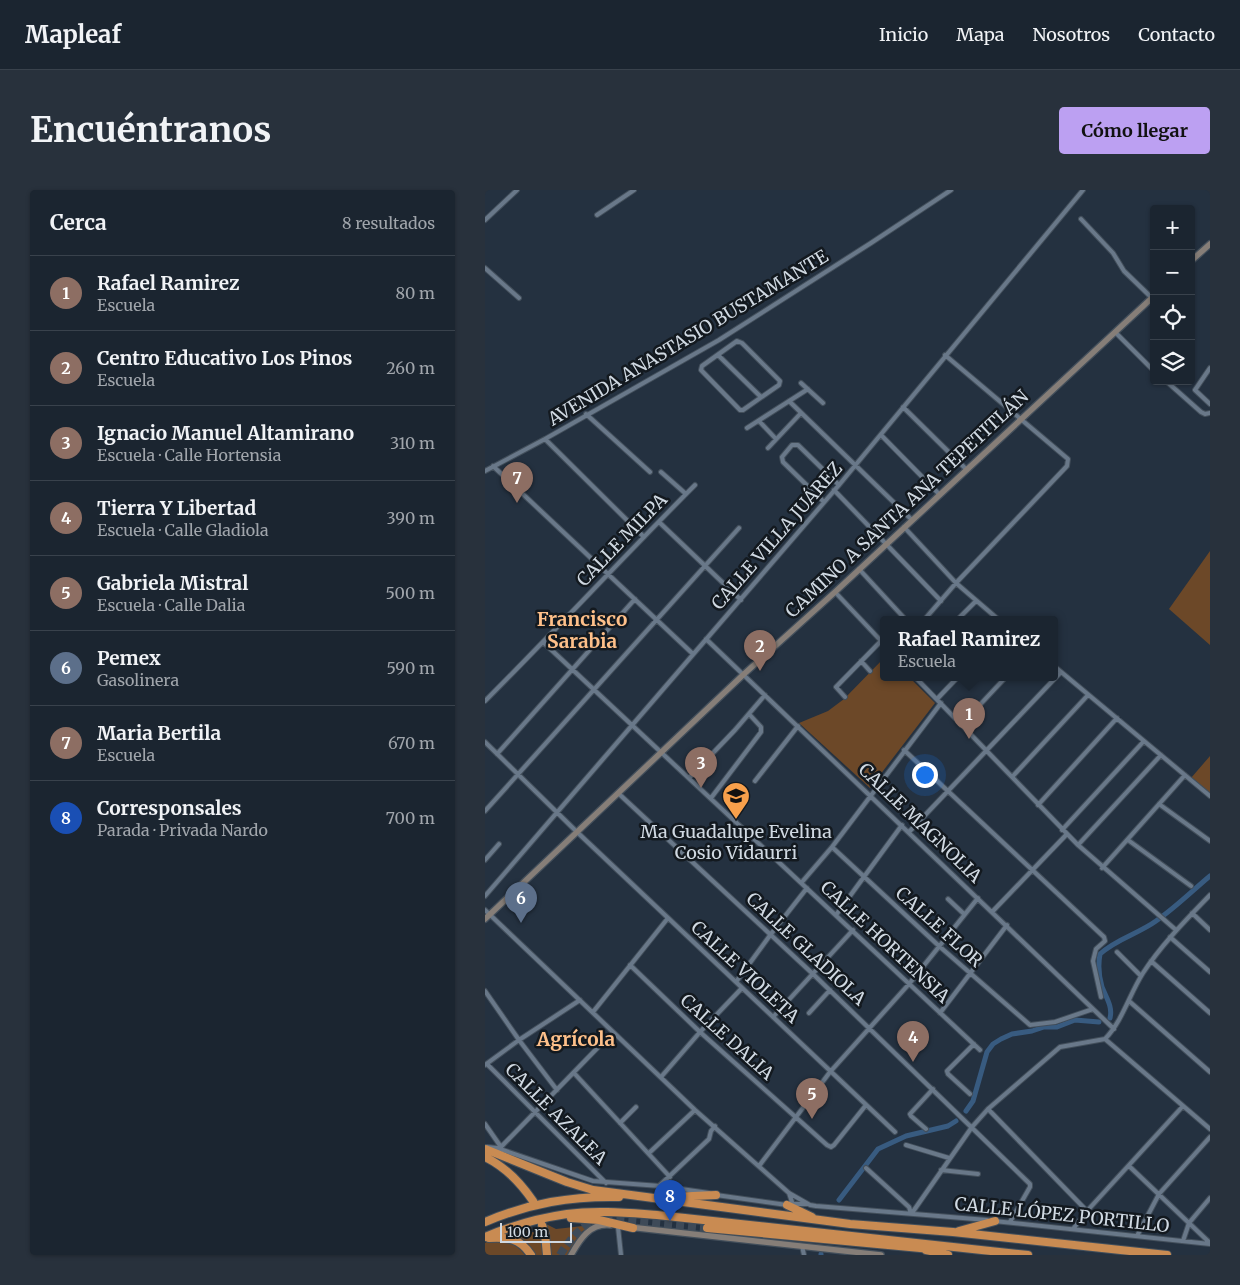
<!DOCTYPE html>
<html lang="es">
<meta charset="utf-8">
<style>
body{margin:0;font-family:Merriweather,serif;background:#28313c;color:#f1f3f6}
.controls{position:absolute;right:15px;top:15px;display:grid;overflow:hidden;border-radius:5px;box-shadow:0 1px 4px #0004}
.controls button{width:45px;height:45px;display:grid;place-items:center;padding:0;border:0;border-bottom:1px solid #39424c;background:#1b2530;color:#f1f3f6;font:25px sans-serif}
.scale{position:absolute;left:15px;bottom:12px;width:72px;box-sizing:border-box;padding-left:5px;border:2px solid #d0d9e2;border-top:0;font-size:14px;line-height:18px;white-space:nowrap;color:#d0d9e2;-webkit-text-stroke:4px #13191f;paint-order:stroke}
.you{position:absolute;left:439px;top:584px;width:18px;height:18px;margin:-12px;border:4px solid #fff;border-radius:50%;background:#1a73e8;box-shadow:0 0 0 8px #1a73e833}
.badge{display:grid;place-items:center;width:32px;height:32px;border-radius:50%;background:#bca0f2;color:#fff;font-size:16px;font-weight:700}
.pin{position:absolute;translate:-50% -41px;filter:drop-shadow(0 1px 2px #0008)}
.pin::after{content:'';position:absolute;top:26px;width:18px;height:15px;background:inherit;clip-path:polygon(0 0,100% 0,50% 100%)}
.popup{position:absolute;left:395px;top:426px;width:178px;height:65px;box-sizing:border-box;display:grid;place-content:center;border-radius:5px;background:#1b2530;filter:drop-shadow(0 1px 4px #0005);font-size:16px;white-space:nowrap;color:#a0a5ab}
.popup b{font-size:19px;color:#f1f3f6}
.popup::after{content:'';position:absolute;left:50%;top:100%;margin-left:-10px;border:10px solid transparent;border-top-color:#1b2530}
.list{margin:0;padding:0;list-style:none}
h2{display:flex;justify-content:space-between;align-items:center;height:65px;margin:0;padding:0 20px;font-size:21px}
h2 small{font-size:16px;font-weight:400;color:#a0a5ab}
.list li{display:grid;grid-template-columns:32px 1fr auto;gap:15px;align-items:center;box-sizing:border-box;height:75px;padding:0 20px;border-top:1px solid #39424c}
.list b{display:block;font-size:19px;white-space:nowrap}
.list p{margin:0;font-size:16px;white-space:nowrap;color:#a0a5ab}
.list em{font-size:16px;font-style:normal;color:#a0a5ab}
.icon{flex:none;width:28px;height:28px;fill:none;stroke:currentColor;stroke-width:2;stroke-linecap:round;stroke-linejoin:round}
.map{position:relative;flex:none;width:725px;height:1065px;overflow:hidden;border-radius:5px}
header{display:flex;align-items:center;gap:30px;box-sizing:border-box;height:70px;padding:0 25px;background:#1b2530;border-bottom:1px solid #39424c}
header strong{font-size:24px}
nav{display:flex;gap:28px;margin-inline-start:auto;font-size:18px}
.intro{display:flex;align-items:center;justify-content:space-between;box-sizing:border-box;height:120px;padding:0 30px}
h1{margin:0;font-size:35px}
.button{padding:12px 22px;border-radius:5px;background:#bca0f2;color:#111;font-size:18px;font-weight:700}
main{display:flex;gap:30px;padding:0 30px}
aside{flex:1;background:#1b2530;border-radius:5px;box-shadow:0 1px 4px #0004}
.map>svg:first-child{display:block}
</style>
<header>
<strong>Mapleaf</strong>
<nav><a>Inicio</a><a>Mapa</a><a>Nosotros</a><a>Contacto</a></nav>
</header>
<div class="intro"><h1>Encuéntranos</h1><a class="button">Cómo llegar</a></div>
<main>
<aside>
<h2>Cerca<small>8 resultados</small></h2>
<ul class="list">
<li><span class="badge" style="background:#8d6e63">1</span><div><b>Rafael Ramirez</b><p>Escuela</p></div><em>80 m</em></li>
<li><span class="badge" style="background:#8d6e63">2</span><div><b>Centro Educativo Los Pinos</b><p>Escuela</p></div><em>260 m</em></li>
<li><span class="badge" style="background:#8d6e63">3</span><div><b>Ignacio Manuel Altamirano</b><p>Escuela · Calle Hortensia</p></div><em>310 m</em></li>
<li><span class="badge" style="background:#8d6e63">4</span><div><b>Tierra Y Libertad</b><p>Escuela · Calle Gladiola</p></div><em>390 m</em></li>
<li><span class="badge" style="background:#8d6e63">5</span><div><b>Gabriela Mistral</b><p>Escuela · Calle Dalia</p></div><em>500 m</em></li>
<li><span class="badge" style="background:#5c6f8a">6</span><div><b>Pemex</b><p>Gasolinera</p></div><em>590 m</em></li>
<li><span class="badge" style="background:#8d6e63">7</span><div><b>Maria Bertila</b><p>Escuela</p></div><em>670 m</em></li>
<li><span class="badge" style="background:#1a4fb4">8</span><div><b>Corresponsales</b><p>Parada · Privada Nardo</p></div><em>700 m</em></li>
</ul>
</aside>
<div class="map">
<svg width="725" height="1065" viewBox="0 0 725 1065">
<rect width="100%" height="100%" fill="#243140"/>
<path fill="#6c4828" d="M725 361V455L684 419Z
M399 468V488H425L450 513 385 598 314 533 343 521 359 509Z
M725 566V604L706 588Z
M61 1034 71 1039 107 1035 95 1043 82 1065H65Z
M46 1036 47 1042 52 1043 55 1036 59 1065H49L40 1053 23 1043Z
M5 1050C21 1051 30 1052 40 1065H0V1053Z"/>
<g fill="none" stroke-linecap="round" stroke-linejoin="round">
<path stroke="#385b80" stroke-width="5" d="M625 828C628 817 621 807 617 797 614 787 613 775 615 764 631 749 653 744 671 731 690 718 707 701 725 686
M481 921 488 911 502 862 508 854 516 849 527 844 547 841 559 837H572L590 830 614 832
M354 1010 393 959 421 946 463 936 471 931
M336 1065V1064"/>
<path stroke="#3e4a58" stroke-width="8" stroke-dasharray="8 4" stroke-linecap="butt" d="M75 1065C84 1050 97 1035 114 1028L222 1038"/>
<defs>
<path id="street" d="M112 25 149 0
M596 29 628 63 639 81 667 108
M0 30 32 0
M0 78 34 108
M630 142 669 181
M252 151 257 153 295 191 294 195 258 220H255L216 180 217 176Z
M233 165 276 207
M725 178 710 200 725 214
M681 191 716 222 720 224 725 223
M316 193 338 213
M304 211 427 330
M418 217 482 280
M101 224 165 282
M274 231 291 249
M262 238 323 199
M396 245 455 305
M60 249 159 347
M283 258 316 223
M8 276 208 464
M0 281 60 249 234 150 386 53 466 0
M176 282 201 304
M349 300 456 411
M339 312 298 272 297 267 307 255H313L354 295
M174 332 256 410
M419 337 471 393 514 430
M374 379 421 430
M350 402 399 454
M439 430 471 393 582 276 583 269 460 165
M472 430 491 411
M221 449 629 839
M59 453 495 860
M376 471 385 481
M569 476 725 606
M431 488 593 655 691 740
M360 507 351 497 396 451
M452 509 472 488
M0 511C71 440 139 366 210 295
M476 535 520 488
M0 552 92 642 410 942
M419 560 619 747 620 751 611 759 608 771 616 807
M12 564 150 409
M527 587 603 505
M204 588 250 540 280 505
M270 591 313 536
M133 603 328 784 545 994V997L525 1032
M226 608 276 542V537L264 524
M674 614 725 651
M553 615 632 528
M0 621 254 338
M577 640 659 551
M424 642 576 482
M643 650 706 696
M593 655 676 565
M347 657 454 756 545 835 570 832 608 819
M0 670 14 654
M617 678 700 585
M317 692 347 657 456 513
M0 706 354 295 598 0
M463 709 479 724
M0 720 210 920 304 1003 325 1015 331 1016 502 1030
M507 722 582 644
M707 723 725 740
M351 725 417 635
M685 747 725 782
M632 762 656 786
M666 771 725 823
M145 775 215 842 342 955 346 957 349 955 381 915
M251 792 286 744 322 698
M0 801 34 850 72 900
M644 811 725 882
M108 822 183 728
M324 823 345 800
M455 823 522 735
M288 827 368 740
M620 849C638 830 644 805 658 783 677 754 701 730 725 705
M620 849 725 939
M2 874 121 993
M0 875 34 850 95 810
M89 883 185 987
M176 887 215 842 257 798
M485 904 463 884 462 881 489 854
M503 919 602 1021
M135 933 151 917
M0 934 16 957
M441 939 426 926 425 924 448 899
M421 955 464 968
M2 957 12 958 108 991 175 996 224 1003
M14 959 128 842
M164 963 210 920
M274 976 345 882 424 794 493 708
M644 976 725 1053
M381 978 424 1017 426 1023
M456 980 493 984
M175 995 224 949 226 941 230 936
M231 1005 302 1015 307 1012 304 1003
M306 1014H323
M427 1023 487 937 503 919 575 857 620 849
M509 1031 725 1054
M133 1037 136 1065
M588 1039 602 1021 698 916
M652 1046 674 1004 725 947
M698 1051 704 1033 725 1008
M317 1056 319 1065"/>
<path id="secondary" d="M706 71 725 54
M0 729 259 484 350 402 669 106
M144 1037 396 1065
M86 1065C95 1049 105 1033 125 1035"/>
<path id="highway" d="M0 959 82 992 108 1000 365 1034 468 1042 682 1065
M0 967C21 977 35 992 48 1011
M185 1007 231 1005
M302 1015 327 1027
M86 1028 114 1030 148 1038
M0 1032C45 1013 86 1006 134 1007
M57 1035 60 1044 62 1065
M222 1038 446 1059
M474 1041 510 1031
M0 1047C26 1036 54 1028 82 1024 112 1020 143 1023 172 1025L543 1065
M4 1048C23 1047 35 1048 46 1065
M441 1060 463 1065"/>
</defs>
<use href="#street" stroke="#434f5b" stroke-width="6"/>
<use href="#secondary" stroke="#434f5b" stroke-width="8"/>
<use href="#highway" stroke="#434f5b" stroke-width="10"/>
<use href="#street" stroke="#697889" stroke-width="4"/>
<use href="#secondary" stroke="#867e78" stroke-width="5.5"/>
<use href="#highway" stroke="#c98b52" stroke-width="8"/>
</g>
<defs>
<symbol id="school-pin" viewBox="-11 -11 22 30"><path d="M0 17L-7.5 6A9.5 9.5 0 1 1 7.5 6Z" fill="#f8a04b" stroke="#13191f"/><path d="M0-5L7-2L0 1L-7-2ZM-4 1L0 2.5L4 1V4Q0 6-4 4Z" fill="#111"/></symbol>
</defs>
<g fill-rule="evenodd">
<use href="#school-pin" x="235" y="590" width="32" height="43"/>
</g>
<g text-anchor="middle" stroke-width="5" stroke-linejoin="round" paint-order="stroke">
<g font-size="18" fill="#d0d9e2" stroke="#13191f">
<text transform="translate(203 148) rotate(-31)" y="6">AVENIDA ANASTASIO BUSTAMANTE</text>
<text transform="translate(422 314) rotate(-43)" y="6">CAMINO A SANTA ANA TEPETITLÁN</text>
<text transform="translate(292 346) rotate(-49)" y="6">CALLE VILLA JUÁREZ</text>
<text transform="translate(137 350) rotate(-46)" y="6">CALLE MILPA</text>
<text transform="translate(435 633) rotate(44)" y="6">CALLE MAGNOLIA</text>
<text transform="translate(454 737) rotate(42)" y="6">CALLE FLOR</text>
<text transform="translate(400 752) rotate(43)" y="6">CALLE HORTENSIA</text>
<text transform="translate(321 759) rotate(43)" y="6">CALLE GLADIOLA</text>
<text transform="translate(260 782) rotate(43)" y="6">CALLE VIOLETA</text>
<text transform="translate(242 847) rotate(42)" y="6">CALLE DALIA</text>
<text transform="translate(71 924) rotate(45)" y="6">CALLE AZALEA</text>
<text transform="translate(577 1025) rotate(6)" y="6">CALLE LÓPEZ PORTILLO</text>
</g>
<g font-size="18" fill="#d0d9e2" stroke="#13191f">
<text x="251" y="648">Ma Guadalupe Evelina<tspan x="251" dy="21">Cosio Vidaurri</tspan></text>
</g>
<g font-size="19" font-weight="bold" fill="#fec08a" stroke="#13191f">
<text x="97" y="436">Francisco<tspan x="97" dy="22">Sarabia</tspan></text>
<text x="91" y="856">Agrícola</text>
</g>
</g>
</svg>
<div class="controls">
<button>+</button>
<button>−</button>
<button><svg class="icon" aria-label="locate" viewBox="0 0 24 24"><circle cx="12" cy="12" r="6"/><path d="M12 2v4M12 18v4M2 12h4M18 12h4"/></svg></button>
<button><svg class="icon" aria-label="layers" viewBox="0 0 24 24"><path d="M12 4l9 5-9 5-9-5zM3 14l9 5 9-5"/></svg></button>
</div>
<div class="scale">100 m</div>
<div class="you"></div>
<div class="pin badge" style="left:484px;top:549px;background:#8d6e63">1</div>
<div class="popup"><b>Rafael Ramirez</b>Escuela</div>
<div class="pin badge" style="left:275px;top:481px;background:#8d6e63">2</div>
<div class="pin badge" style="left:216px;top:598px;background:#8d6e63">3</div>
<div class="pin badge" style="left:428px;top:872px;background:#8d6e63">4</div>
<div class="pin badge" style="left:327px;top:929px;background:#8d6e63">5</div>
<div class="pin badge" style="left:36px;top:733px;background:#5c6f8a">6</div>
<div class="pin badge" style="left:32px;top:313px;background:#8d6e63">7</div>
<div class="pin badge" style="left:185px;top:1031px;background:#1a4fb4">8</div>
</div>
</main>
